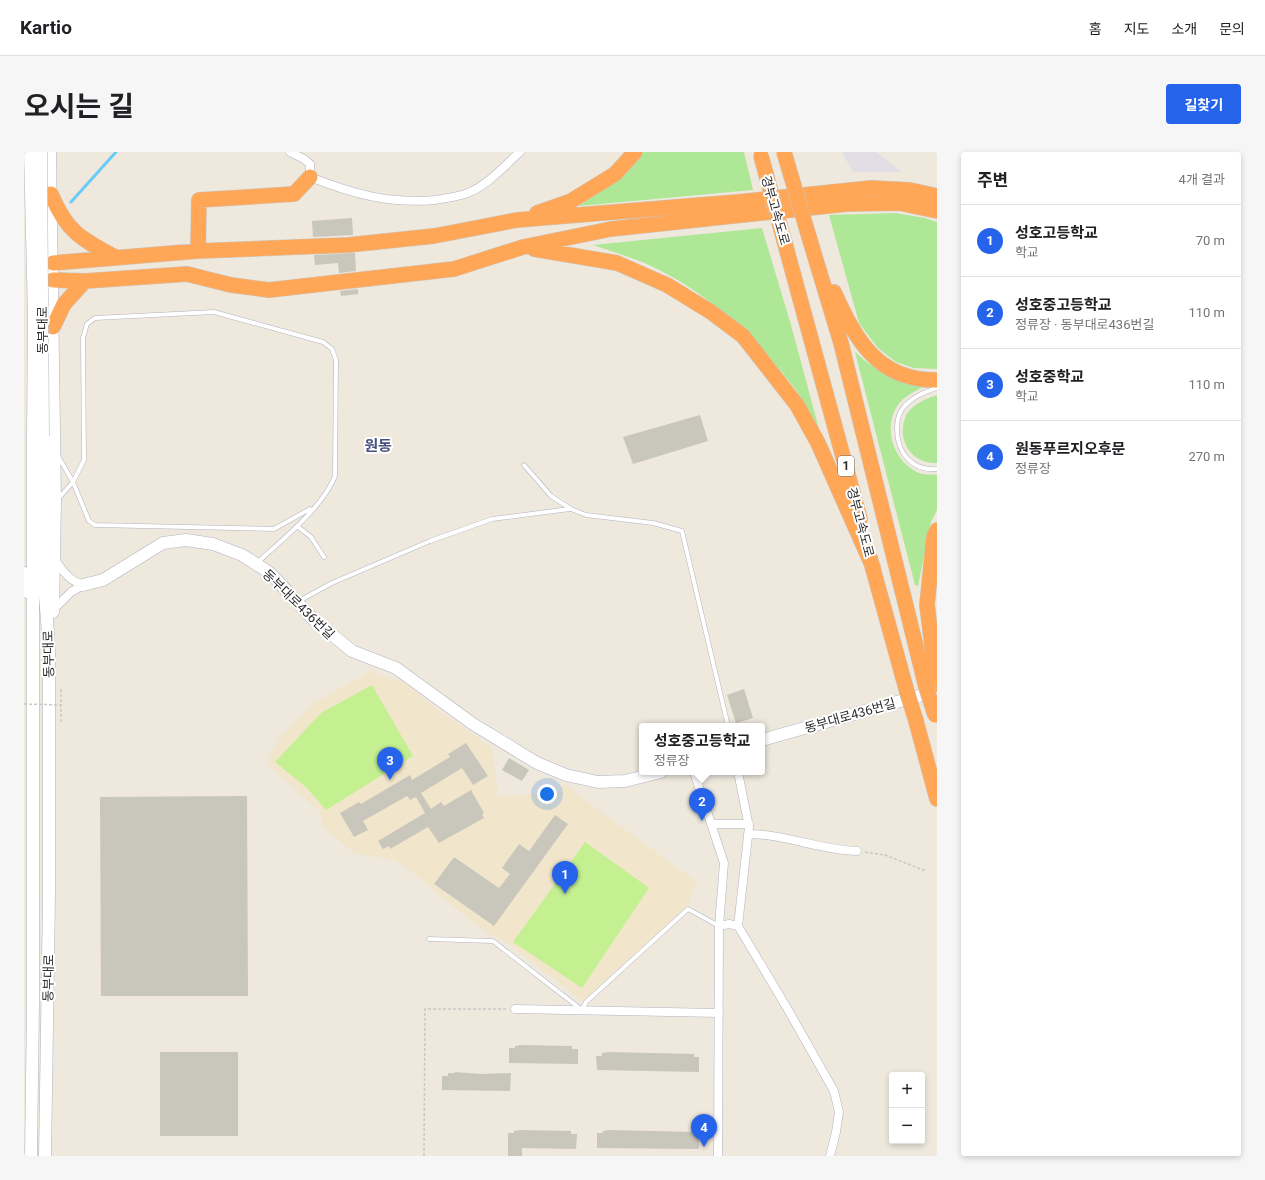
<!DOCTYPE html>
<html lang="ko">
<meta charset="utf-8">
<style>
body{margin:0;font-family:Roboto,"Noto Sans KR",sans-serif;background:#f6f6f6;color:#202124}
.controls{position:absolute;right:12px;bottom:12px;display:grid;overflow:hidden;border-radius:4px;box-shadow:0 2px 6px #0003}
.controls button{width:36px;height:36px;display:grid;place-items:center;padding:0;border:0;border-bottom:1px solid #e0e0e0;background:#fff;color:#202124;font:20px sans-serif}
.you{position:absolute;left:523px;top:642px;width:14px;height:14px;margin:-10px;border:3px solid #fff;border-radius:50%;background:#1a73e8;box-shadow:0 0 0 6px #1a73e833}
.badge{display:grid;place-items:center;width:26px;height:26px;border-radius:50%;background:#2563eb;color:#fff;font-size:13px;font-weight:700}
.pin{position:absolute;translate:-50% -33px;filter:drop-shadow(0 1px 2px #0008)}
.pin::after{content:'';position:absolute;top:21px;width:14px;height:12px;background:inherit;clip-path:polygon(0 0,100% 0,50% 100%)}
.popup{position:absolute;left:615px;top:571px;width:126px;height:52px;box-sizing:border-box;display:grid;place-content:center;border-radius:4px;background:#fff;filter:drop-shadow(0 1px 3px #0005);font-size:13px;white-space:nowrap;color:#757577}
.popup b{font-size:15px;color:#202124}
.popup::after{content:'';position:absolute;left:50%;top:100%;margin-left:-8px;border:8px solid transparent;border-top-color:#fff}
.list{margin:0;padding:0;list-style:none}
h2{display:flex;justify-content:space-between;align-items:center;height:52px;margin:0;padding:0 16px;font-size:17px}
h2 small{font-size:13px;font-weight:400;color:#757577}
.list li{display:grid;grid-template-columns:26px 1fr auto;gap:12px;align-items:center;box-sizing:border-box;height:72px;padding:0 16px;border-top:1px solid #e0e0e0}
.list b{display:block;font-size:15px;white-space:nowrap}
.list p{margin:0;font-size:13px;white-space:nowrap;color:#757577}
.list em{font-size:13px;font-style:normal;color:#757577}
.map{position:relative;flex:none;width:913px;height:1004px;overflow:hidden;border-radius:4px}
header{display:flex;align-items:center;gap:24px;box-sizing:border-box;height:56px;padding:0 20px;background:#fff;border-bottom:1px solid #e0e0e0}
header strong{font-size:19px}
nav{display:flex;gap:22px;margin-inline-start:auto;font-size:14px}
.intro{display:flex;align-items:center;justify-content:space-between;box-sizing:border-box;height:96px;padding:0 24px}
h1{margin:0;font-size:28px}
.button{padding:10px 18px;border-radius:4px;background:#2563eb;color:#fff;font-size:14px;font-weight:700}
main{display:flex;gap:24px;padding:0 24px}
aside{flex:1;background:#fff;border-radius:4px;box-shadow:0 2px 6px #0003}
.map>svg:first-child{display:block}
</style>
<header>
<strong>Kartio</strong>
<nav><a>홈</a><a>지도</a><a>소개</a><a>문의</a></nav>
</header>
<div class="intro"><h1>오시는 길</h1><a class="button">길찾기</a></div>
<main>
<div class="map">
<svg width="913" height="1004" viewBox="0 0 913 1004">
<rect width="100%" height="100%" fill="#eee8dd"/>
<path fill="#e1dee6" d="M818 0H852L878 20H829Z"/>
<path fill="#f1e6cb" d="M346 519 381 531 415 559 468 596 474 644 513 642 530 644 540 632 672 730 664 753 559 849 475 785 466 784 389 721 368 707 331 702 298 674 296 660 242 611 255 586 289 552Z"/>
<path fill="#aee896" d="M620 0H720L729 38 555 54 604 20Z
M871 61 901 66 913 70V217L890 216 872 210 854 196 835 171 805 63Z
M738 76 767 173 795 277C787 264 781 250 772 238 734 187 685 141 627 114 608 105 589 100 569 93Z
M831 200C853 220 870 229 899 235 889 240 877 246 872 256 859 279 871 311 895 321 900 323 907 322 913 323V358L907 370 894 434 891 433Z
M913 243V311C888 312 873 290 881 266 885 254 901 247 913 243Z"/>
<path fill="#c4f091" d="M348 533 389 604 302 658 283 636 251 610 297 561Z
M561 690 625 736 558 836 489 790Z"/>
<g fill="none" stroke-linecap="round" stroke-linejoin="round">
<path stroke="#69cbf7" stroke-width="3" d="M47 50 92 0"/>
</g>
<path fill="#c9c6bb" d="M328 66 329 83 289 85 288 69Z
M331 101 332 119 315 121 314 111 291 113 290 103Z
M334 137V142L317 144 316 139Z
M676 263 684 289 609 312 599 285Z
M720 537 729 566 712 571 703 543Z
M442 591 464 624 449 633 438 616 397 641 407 657 417 650 420 654 447 638 460 661 458 662 460 666 415 691 404 675 366 697 365 694 359 697 354 689 401 661 392 645 386 648 383 644 339 669 344 678 330 685 316 661 335 650 337 652 386 623 388 628 426 605 424 602Z
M485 606 505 618 498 629 478 618Z
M223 644 224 844H77L76 645Z
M531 663 544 672 470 774 410 732 430 705 475 736 486 722 478 716 495 692 505 699Z
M498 893 548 894V897H554V912L485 911V896H491V894Z
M136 900H214V984H136Z
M585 900 670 902V905H675V920L573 918 572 904H578V901Z
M431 920 457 922 487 921 486 939 418 938V924H424V921H431Z
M497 978 547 979V982H553L552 997 498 996V1004H484V981H490V979Z
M586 978 671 980V982H675V997L573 996V981H579V979Z"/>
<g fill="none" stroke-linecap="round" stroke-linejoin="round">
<defs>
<path id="lane" d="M913 236C900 240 885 246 877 259 874 264 873 272 873 277 873 301 888 319 913 317
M34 304 49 330 65 369 71 373 250 377 286 357
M500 313 527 344 547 357 562 363 629 371 658 379 704 574
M34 347 49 330 60 308 59 186 63 172 71 166 190 160 299 190 308 197 312 208 311 324C299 355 258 388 233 411
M273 374 287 385 300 405
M275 449 308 431 406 389 468 367 546 357
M405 787 469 789 558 858 562 850 664 757 695 774"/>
<path id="street" d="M266 0 280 7 286 12V25C329 42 365 52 411 48 422 46 436 45 446 40 465 32 481 13 496 0
M29 458 47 440 59 433C44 428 39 419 30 406
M670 620 700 711 695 774 694 1004
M714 620 725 675 714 774 763 856 810 939 815 960 812 980 806 1004
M688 672H725
M724 682C761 682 796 698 833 699
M695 774 705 772 714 774
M491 857 695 861"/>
<path id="secondary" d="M26 0 31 349 29 460
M19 284 20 432 25 493V744L21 1004
M0 421 3 440
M59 433 79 428 139 391 162 388 189 392 218 403 246 421 289 467 328 499 372 516 449 572 513 611 542 623 574 630 601 629 637 620
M738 588 912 539
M7 1004 9 853V285"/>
<path id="highway" d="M27 42C42 79 57 87 91 105
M513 61 547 49 591 22 611 0
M785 85 817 191 902 535
M760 88 836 367
M510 97 593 111 643 133 687 160 719 184 773 253 794 291 849 415
M174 99 175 48 270 42 286 25
M29 111 174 99 324 93 410 84 493 68 713 50 847 36 886 38 913 44
M29 128 61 129 163 122 207 133 245 138 430 117 499 95 587 77 823 52 875 51 913 59
M810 140C832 188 854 229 913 228
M29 175 40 152 61 129
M913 378 910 384 903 453 913 533
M846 406 883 540
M892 569 913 647"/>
</defs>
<use href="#lane" stroke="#b1b3c0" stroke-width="5"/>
<use href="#street" stroke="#b1b3c0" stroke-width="9"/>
<use href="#secondary" stroke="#b1b3c0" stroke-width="13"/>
<use href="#highway" stroke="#c8c8c8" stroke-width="16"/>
<path stroke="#c8c8c8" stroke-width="1.5" stroke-dasharray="3 2" stroke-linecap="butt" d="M37 537V571
M841 700 861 703 902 719
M400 1004 401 857H483"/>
<use href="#lane" stroke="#fff" stroke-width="4"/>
<use href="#street" stroke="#fff" stroke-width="8"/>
<use href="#secondary" stroke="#fff" stroke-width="12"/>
<use href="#highway" stroke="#ffa757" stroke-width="15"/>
<defs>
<path id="secondary-bridge" d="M6 0 10 164 9 285
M17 0 19 284"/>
<path id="highway-bridge" d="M760 0 785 85
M737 4 760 88
M902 535 911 563
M883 540 892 569"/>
</defs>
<use href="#secondary-bridge" stroke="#b1b3c0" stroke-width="13" stroke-linecap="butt"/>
<use href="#highway-bridge" stroke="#c8c8c8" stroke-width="16" stroke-linecap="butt"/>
<path stroke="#c8c8c8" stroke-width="1.5" stroke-dasharray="3 2" stroke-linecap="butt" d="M0 552 37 553"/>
<use href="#secondary-bridge" stroke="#fff" stroke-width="12"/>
<use href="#highway-bridge" stroke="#ffa757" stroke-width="15"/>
</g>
<g text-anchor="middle" stroke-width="4" stroke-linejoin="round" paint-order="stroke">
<rect fill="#fff" stroke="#6b6b6b" stroke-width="1" x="814" y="304" width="16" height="20" rx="3"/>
<g font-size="12" font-weight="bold" fill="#2c2c2c">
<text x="822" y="318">1</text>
</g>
<g font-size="13" fill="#2c2c2c" stroke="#fff">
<text transform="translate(752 58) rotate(74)" y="5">경부고속도로</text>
<text transform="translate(18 178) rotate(-90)" y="5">동부대로</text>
<text transform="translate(837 370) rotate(75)" y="5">경부고속도로</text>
<text transform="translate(275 452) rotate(44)" y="5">동부대로436번길</text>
<text transform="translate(24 502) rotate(-91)" y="5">동부대로</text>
<text transform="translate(826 563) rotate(-16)" y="5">동부대로436번길</text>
<text transform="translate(24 826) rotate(-89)" y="5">동부대로</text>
</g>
<g font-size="15" font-weight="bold" fill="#485080" stroke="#fff">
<text x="354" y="299">원동</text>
</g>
</g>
</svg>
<div class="controls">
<button>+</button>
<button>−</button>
</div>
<div class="you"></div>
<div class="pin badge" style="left:541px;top:742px">1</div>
<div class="pin badge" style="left:678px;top:669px">2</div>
<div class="popup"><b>성호중고등학교</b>정류장</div>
<div class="pin badge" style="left:366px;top:628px">3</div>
<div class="pin badge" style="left:680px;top:995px">4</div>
</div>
<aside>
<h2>주변<small>4개 결과</small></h2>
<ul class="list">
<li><span class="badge">1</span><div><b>성호고등학교</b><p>학교</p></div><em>70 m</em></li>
<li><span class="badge">2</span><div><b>성호중고등학교</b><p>정류장 · 동부대로436번길</p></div><em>110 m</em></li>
<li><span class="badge">3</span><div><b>성호중학교</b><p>학교</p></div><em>110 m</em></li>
<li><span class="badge">4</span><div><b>원동푸르지오후문</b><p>정류장</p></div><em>270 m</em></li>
</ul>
</aside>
</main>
